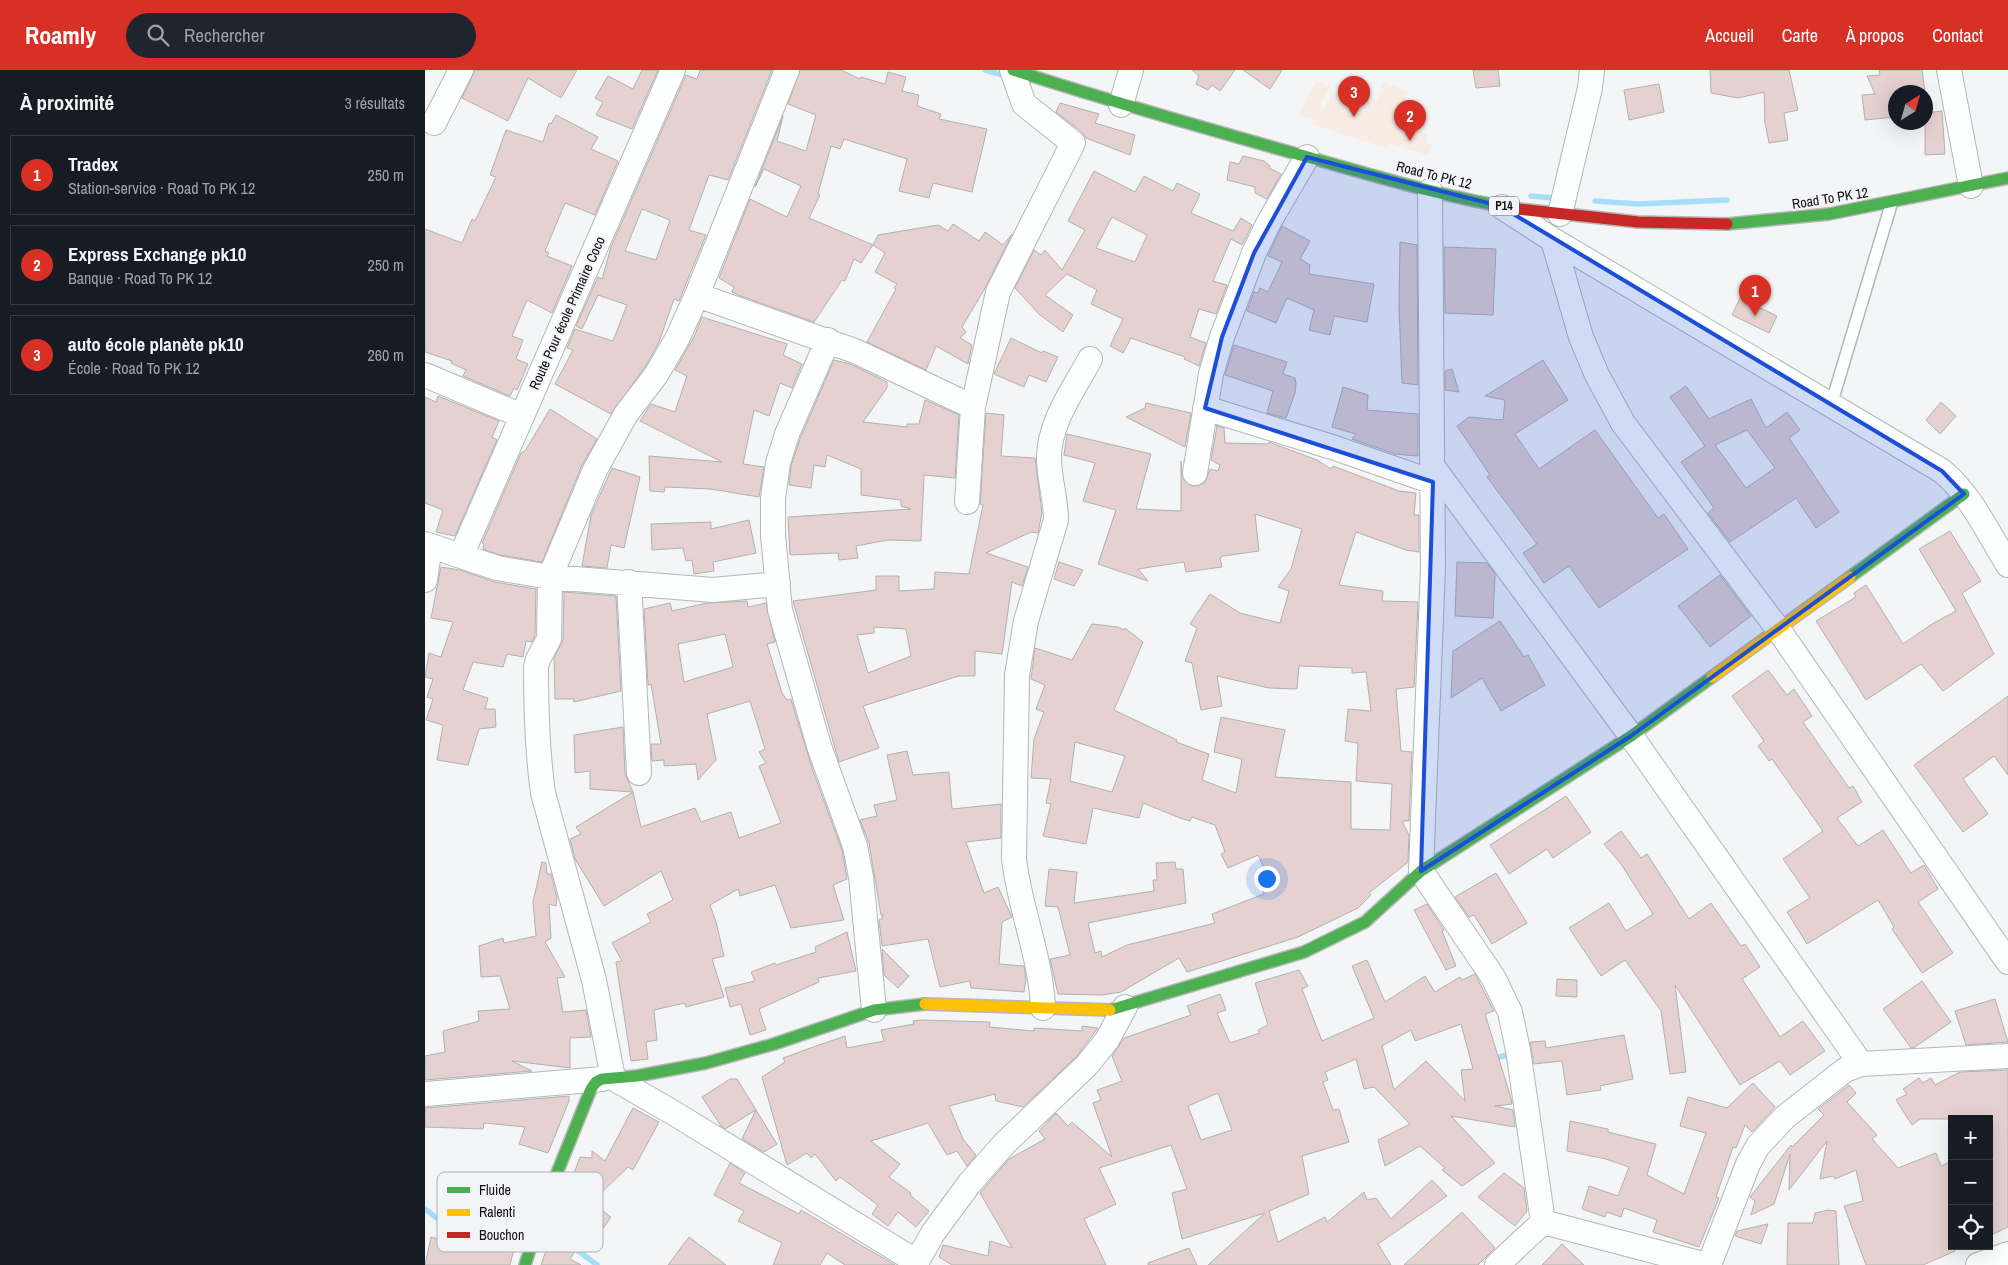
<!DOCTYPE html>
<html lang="fr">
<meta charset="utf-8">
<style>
body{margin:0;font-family:"Archivo Narrow",sans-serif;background:#20242c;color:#f1f3f6}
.controls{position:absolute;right:15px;bottom:15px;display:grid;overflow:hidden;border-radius:0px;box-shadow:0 5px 20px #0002}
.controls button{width:45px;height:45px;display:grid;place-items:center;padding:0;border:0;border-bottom:1px solid #363941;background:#171b24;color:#f1f3f6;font:25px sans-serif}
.compass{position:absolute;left:1463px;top:15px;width:45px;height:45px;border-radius:50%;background:#171b24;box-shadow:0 5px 20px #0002;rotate:37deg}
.you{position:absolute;left:841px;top:808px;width:18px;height:18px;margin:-12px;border:4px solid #fff;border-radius:50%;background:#1a73e8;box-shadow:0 0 0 8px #1a73e833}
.badge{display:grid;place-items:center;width:32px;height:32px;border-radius:50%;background:#d93025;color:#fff;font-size:16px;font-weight:700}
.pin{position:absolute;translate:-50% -41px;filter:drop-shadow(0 1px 2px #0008)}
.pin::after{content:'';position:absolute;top:26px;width:18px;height:15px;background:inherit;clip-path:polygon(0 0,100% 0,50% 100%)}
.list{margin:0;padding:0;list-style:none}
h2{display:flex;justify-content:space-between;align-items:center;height:65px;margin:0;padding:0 20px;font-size:21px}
h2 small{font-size:16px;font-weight:400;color:#9ea1a6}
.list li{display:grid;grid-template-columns:32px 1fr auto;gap:15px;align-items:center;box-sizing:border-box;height:80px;margin:0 10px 10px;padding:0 10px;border:1px solid #363941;border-radius:0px}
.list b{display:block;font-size:19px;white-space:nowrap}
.list p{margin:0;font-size:16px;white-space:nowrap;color:#9ea1a6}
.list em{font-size:16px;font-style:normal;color:#9ea1a6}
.icon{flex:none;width:28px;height:28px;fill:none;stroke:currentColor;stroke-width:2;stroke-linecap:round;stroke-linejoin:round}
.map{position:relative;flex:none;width:1583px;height:1195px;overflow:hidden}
header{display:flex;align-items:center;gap:30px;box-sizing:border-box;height:70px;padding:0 25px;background:#d93025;color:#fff}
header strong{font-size:24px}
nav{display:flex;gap:28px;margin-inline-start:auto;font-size:18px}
.search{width:350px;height:45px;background:#20242c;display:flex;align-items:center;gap:12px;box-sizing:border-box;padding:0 18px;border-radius:28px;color:#9ea1a6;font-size:19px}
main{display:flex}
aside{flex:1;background:#171b24}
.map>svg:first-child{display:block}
</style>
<header>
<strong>Roamly</strong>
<div class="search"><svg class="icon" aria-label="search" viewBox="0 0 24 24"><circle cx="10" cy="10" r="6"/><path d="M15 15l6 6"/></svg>Rechercher</div>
<nav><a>Accueil</a><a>Carte</a><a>À propos</a><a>Contact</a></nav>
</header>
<main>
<aside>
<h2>À proximité<small>3 résultats</small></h2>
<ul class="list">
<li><span class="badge">1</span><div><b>Tradex</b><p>Station-service · Road To PK 12</p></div><em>250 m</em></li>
<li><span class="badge">2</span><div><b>Express Exchange pk10</b><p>Banque · Road To PK 12</p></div><em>250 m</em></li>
<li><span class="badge">3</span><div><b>auto école planète pk10</b><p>École · Road To PK 12</p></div><em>260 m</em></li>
</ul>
</aside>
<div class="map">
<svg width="1583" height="1195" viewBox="0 0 1583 1195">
<rect width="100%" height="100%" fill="#f4f5f7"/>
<path fill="#f7ede5" d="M891 11 905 17 895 37 899 39 907 23 925 28 929 22 939 29 941 26 952 30 958 12 983 21 973 53 1002 64 1000 72 1008 75 1003 85 963 73 961 78 887 54 890 49 875 45Z"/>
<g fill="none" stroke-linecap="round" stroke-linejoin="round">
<path stroke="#a6defa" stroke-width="5.5" d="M560 0 578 5
M1106 126 1129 128
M1170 131 1213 134 1302 130
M1067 989 1089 983
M0 1139C8 1144 14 1152 23 1155 49 1165 78 1150 105 1157
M117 1164 155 1182 172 1195"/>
</g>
<path fill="#e4d1d0" stroke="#b1b1b2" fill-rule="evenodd" d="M50 0H152L136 28 103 8 83 51 37 28Z
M217 0H233L207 59 171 45 178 32 170 28 183 6 208 19Z
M275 0H347L303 110 284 105 264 160 281 165 254 231 249 229 234 272 220 297 186 344 130 314 148 280 142 278 150 259 188 271 202 235 173 225 157 259 151 256 173 207 177 209 186 177 261 5 272 9ZM217 139 245 150 231 190 200 181Z
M375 0H416L435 9 436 7 460 14 463 2 481 7 477 21 494 25 492 36 516 44 514 49 562 59 547 122 508 113 504 128 474 121 482 89 419 69 415 79 406 76 393 124 395 125 384 148 448 175 453 165 513 155 523 161 528 154 554 171 560 162 578 175 587 164 559 220 537 257 541 262 535 268 547 275 543 294 511 276 501 300 442 272 471 219 469 218 472 214 450 202 460 183 448 175 436 193 429 189 420 211 417 210 389 252 313 225 307 222 309 217 294 208 325 129 362 147 376 116 339 99 330 117 358 46 352 71 381 81 391 45 363 34Z
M767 0H810L795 21 787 15 783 20 771 14 774 6Z
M818 0H857L845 19Z
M1048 0H1073L1075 16 1051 18Z
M1285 0H1364L1373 40 1359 43 1363 70 1344 73 1340 53 1339 22 1313 28 1286 23Z
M1454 0H1497L1500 22H1470V47L1440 50 1437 25 1450 24 1442 6 1455 5Z
M1234 14 1239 42 1204 50 1199 20Z
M635 33 674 44 670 53 710 65 705 85 661 68 657 62 631 42Z
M1517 41 1520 84 1500 85V43Z
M131 45 173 67 166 79 193 91 170 145 140 133 120 181 124 183 122 186 147 196 127 243 102 230 87 266 98 270 91 289 103 294 92 320 89 318 85 326 38 306 41 300 26 293 27 291 0 282V159L37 173 47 149 50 151 71 107 65 105 81 60 118 72 124 53 126 54Z
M818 86 839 91 845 96 844 98 856 104 842 129 830 123V117L802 110 805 92 814 94Z
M669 101 710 122 719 106 748 121 752 113 775 124 766 143 808 161 816 148 827 155 817 175 806 169 788 211 802 215 791 244 774 239 765 267 781 273 774 296 759 289 760 287 706 268 698 283 685 276 698 249 666 234 672 220 642 204 620 225 648 245 638 262 614 244 590 218 609 180 616 185 620 180 637 200 660 160 643 151ZM687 147 722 165 710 192 671 178Z
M857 156 885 171 875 189 885 195 884 204 949 214 942 252 909 246 905 265 884 260 889 240 862 228 851 253 822 241 829 222 833 223 835 218 843 222 857 192 843 186Z
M975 172 992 175 993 315 977 313 974 237Z
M1019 177 1071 179 1068 245 1020 243Z
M1315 228 1352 246 1344 263 1307 245Z
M277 247 362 274 358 285 377 294 367 318 355 313 344 346 329 340 318 394 339 397 334 427 286 419 240 417 239 422 225 421 224 386 297 392 215 351 226 334 250 342 262 306 250 300 269 267Z
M586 268 617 283 618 281 633 287 621 312 604 305 599 317 569 304Z
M809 275 862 292 858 304 870 308 871 313 870 323 861 348 842 343 848 321 800 305Z
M409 290 425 294 462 312V318L438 352 482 357V354H494L500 330 534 345 530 408 499 405 496 471 463 470 431 476 433 488 414 490 413 483 365 485 363 447 486 439 476 436V430L436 425V399L402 385 400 397 389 395 386 418 364 415 366 396 375 369Z
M1118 290 1143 330 1090 364 1114 399 1170 360 1233 448 1239 444 1263 479 1174 538 1144 496 1119 513 1098 483 1112 474 1062 407 1065 405 1032 356 1044 347 1078 350 1080 330 1060 326Z
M1027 299 1034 322 1020 320V301Z
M1261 316 1284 349 1326 329 1341 358 1362 342 1375 360 1364 368 1414 442 1391 458 1371 428 1305 472 1283 443 1289 438 1256 392 1280 376 1245 327ZM1322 360 1350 398 1321 418 1290 375Z
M918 317 943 325 942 340 993 344V386L970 384 927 369 931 364 907 357Z
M13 326 74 351 67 367 72 370 30 466 11 462 18 440 0 433V327L11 332Z
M1516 332 1531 346 1515 364 1501 350Z
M721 333 766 343 760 377 701 347 720 338Z
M125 339 172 369 157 395 117 492 75 485 58 479 59 474 57 473 96 383 100 381Z
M561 343 579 345 576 386 610 388 617 443 613 463 606 462 561 483 603 497 597 516 587 512 577 584 550 581V606H534L438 636 454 678 414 692 368 531 451 520V506H474V521L509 519 510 502 544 504 558 435 555 434ZM449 557 481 559 486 586 443 603 432 565 449 563Z
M792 356 799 358 800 373 843 374 844 372 892 390 906 399 908 396 974 421 991 423 989 445H994V482L981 480 931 462 914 515 958 521 957 531 993 532 989 617 971 619 976 681 987 682 984 751H977L984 765 983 792 944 823 946 825 933 838 873 867 762 902 754 888 696 922 677 925 633 924 625 889 645 885 633 837 620 836 624 799 652 802 649 833 729 821 728 810H732L731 793 750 792 751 799H758L761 833 663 853 670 883 676 881 677 887 702 875 790 853 787 844 839 824 837 819 847 816 833 785 803 798 796 784 800 782 790 755 767 747 765 751 755 748 718 733 714 748 668 738 661 774 618 766 626 734 621 733 626 709 606 708 609 669 619 642 611 639 620 615 606 609 610 578 647 590 667 554 693 557 699 560 700 558 718 572 689 640 752 670 751 672 784 684 777 710 811 723 817 689 789 682 796 647 860 660 850 707 926 712V759L965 760 967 714 931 711 933 673 920 671 923 639 946 641 941 602 927 603V598L874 596 872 619 844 618 792 606 797 636 776 640 767 593 760 591 772 558 765 554 785 524 815 543 855 553 864 521 853 517 866 499 877 459 830 444 834 481 798 486 795 488 797 497 761 502 759 492 713 499 723 511 673 494 691 440 658 431 670 393 639 385 642 364 726 384 711 439 756 441V391L757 408 767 416H774L780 412 785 399 793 401 795 395 786 390ZM650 672 700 686 687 722 645 711Z
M187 398 215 407 199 478 186 475 182 498 157 496 166 445Z
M324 450 331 483 288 492 289 501 269 504 267 490 261 491 258 478 227 480 226 454 286 452V459Z
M1525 461 1556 511 1537 523 1569 584 1518 621 1496 594 1441 630 1391 551 1431 527 1429 523 1441 515 1478 574 1507 554 1531 541 1494 479Z
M634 492 658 500 649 516 629 509Z
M1032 492 1062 493 1070 504 1068 548 1030 546Z
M16 497 35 500 70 512 111 519 110 565 107 572 101 571 98 587 82 584 78 597 48 592 38 620 63 628 60 639H70L71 657 54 659 43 695 12 690 18 655 1 650 8 629 2 627 8 609 0 607 4 583 16 587 28 552 6 548Z
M1295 505 1326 546 1285 577 1253 536Z
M139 522 191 526 196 621 149 632V629H130L129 588 138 570Z
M322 531 323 537 341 533 350 572 342 574 357 623 362 630 366 629 388 701 417 780 422 809 408 815 419 850 366 858 350 815 315 826 313 819 285 835 291 852 299 886 287 889 299 927 261 937 260 933 229 940 232 970 221 972 223 989 206 991 191 892 197 891 187 873 226 852 222 844 248 830 236 801 179 836 150 789 145 769 156 764 151 757 208 722 216 757 270 738 276 752 306 742 314 768 356 753 334 696 341 693 334 682 340 679 325 631 282 644 291 690 273 710 271 694 239 696V690L227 691 226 674H236L226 614 223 615 219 539 245 533 247 541 282 533ZM300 564 308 597 259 612 253 574Z
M1075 551 1099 587 1103 585 1120 615 1076 641 1057 608 1026 628 1028 581Z
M1343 600 1362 625 1369 619 1387 646 1378 652 1424 718 1428 716 1437 732 1412 748 1433 776 1458 760 1486 803 1499 795 1513 819 1493 832 1528 883 1497 903 1467 859 1469 857 1453 830 1382 874 1362 842 1385 828 1358 789 1398 761 1347 689 1344 691 1333 676 1339 671 1307 626Z
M1583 626V705L1569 686 1538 709 1563 744 1538 762 1489 695Z
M198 657 200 704 208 722 165 719V701L150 703 149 665Z
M482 681 488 705 524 702 527 739 576 734V768L541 772 559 823 573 817 586 845 587 847 577 852 574 894 599 896 601 909 599 922 546 918 545 911 515 917 503 869 457 876 454 850 457 849V846L459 845H456L444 773 435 750 452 746 449 735 472 730 462 685Z
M1141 726 1166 762 1128 788 1122 779 1084 804 1065 775Z
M1196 761 1216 788 1222 784 1264 849 1286 833 1316 876 1320 874 1335 897 1317 909 1355 967 1378 951 1400 981 1365 1005 1355 991 1315 1015 1250 915 1261 1002 1245 1004 1236 941 1200 890 1176 906 1144 858 1184 833 1201 861 1228 844 1196 794 1179 774Z
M117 792 121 793 122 804H126L132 828 131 836 124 834 126 868 120 872 140 907 132 908 138 942 161 940 166 967 145 968V998L87 991 107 1001 0 1010V986L20 982 18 961 54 951 53 941 85 939 75 906 56 907 54 876 78 868 79 873 111 866 108 832Z
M1071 803 1102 853 1067 874 1049 845 1044 847 1030 827Z
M1002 834 1019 860 1017 861 1031 896 1021 900 989 840Z
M422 862 431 901 393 908 394 912 334 939 341 960 325 965 316 934 305 937 300 918 330 911 326 902 350 893 351 895 391 882 390 877Z
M457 879 484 906 473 918 459 905Z
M942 890 960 932 1000 906 1010 922 1035 907 1037 910 1050 904 1069 941 1060 944 1086 1028 1087 1034 1070 1036 1088 1040 1090 1057 1026 1046 1070 1093 1037 1116 1017 1100 1020 1098 995 1076 960 1096 953 1070 985 1054 949 1017 939 1019 931 989 900 1002 903 1010 898 1012 908 1040 914 1039 924 1072 877 1086 884 1124 844 1141 853 1172 900 1147 902 1152 939 1122 942 1130 951 1128 966 1149 1007 1110 1022 1126 953 1174 966 1195H783L840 1143 757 1169 747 1123 762 1119 746 1075 674 1098 691 1134 659 1149 681 1195H527L514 1187 518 1175 563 1186 565 1171 587 1178 555 1123 584 1089 620 1069 614 1061 631 1043 643 1056 647 1052 687 1087 668 1033 676 1030 672 1020 697 1011 687 986 699 968 766 945 762 936 795 924 801 940 792 943 805 973 835 963 833 960 843 955 830 913 874 900 883 916 877 919 897 971 949 948 927 896ZM1036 954 1048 999 1036 1000 1040 1031 1001 991 969 1020 957 976 986 960 990 971ZM793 1023 807 1060 776 1070 763 1036Z
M1132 909 1152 910V927L1131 926Z
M1497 911 1526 952 1490 977 1486 978 1458 939Z
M1570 929 1583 972 1541 975 1530 941Z
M497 950 565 952 564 957 609 961V958L657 961V956L673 958 652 986 598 1037 571 1031 570 1024 524 1036 538 1069 551 1085 542 1096 532 1081 522 1085 503 1053 446 1071 475 1094 464 1107 486 1123 485 1125 504 1141 491 1157 473 1142 463 1156 447 1144 453 1135 415 1107 411 1111 390 1084 386 1088 382 1083 362 1095 337 1007 360 992 358 988 391 976 420 966 422 978 459 971 456 960 489 954 488 951Z
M1199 965 1208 1009 1175 1016 1176 1020 1142 1025 1137 991 1109 994 1105 972 1120 971 1121 978Z
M1583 1000V1157L1564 1166V1049H1495L1487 1055 1471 1030 1482 1024 1478 1019 1494 1008 1498 1013 1506 1008 1510 1015 1535 1002Z
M305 1009H312L331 1040 300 1059 296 1056 277 1027Z
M1328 1013 1350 1037 1327 1062 1320 1055 1311 1078 1308 1077 1291 1127 1294 1128 1274 1177 1228 1162 1232 1150 1199 1138 1196 1147 1182 1142 1180 1147 1157 1139 1164 1116 1193 1126 1204 1097 1181 1089 1142 1081 1145 1051 1183 1059V1062L1231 1074 1222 1105 1259 1124 1281 1063 1255 1056 1263 1027 1302 1038Z
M1424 1015 1431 1023 1422 1032 1452 1065 1447 1069 1473 1098 1511 1083 1516 1096 1527 1091V1176L1530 1181 1498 1195H1441L1419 1136 1438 1131 1431 1100 1410 1109 1408 1106 1395 1109 1402 1071 1364 1120 1365 1084 1349 1134 1326 1145 1330 1131 1325 1127 1366 1075 1367 1077 1399 1045 1393 1039Z
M144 1026V1031L123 1083 94 1074 100 1057 59 1053 58 1059 0 1057V1038Z
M208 1038 234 1052 208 1100 203 1097 172 1127 160 1119 163 1115 148 1106 155 1087 167 1088V1081L180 1091Z
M331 1040 352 1074 339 1082 317 1069Z
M305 1093 320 1103 314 1113 374 1144 376 1140 470 1195H420L402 1183 395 1195H348L357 1173 313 1151 319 1141 289 1125Z
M1079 1103 1099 1118 1102 1141 1090 1156 1053 1127Z
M159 1127 186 1147 166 1176 157 1170 145 1189 156 1195H116L123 1175 130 1179 150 1150 145 1147Z
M1403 1140 1411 1141 1414 1195H1362L1363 1153H1388L1390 1143Z
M1037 1142 1070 1178 1053 1195H979Z
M1343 1154 1336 1174 1310 1166 1312 1161Z
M40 1166 89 1179 85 1195H0L6 1167 37 1175Z
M264 1167 301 1195H243Z
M1137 1174 1159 1195H1117Z
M764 1178 772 1195H723V1193Z"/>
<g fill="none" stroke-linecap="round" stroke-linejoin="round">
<defs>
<path id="lane" d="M1406 335 1466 135"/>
<path id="street" d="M362 0 272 225 252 269 231 305 201 344 170 400 125 507 124 569 113 589 111 597C111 640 112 680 118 723L169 910 188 1008 247 1042 492 1192
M1524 0 1546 116
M696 35 706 0
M9 53 36 0
M1005 121 1008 497 996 801 1068 907 1085 942 1093 980 1118 1152 1072 1195
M1077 137 1128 170 1517 401C1546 425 1563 463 1583 495
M1135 144 1165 18 1167 0
M1128 170 1156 267 1172 305 1198 353 1353 559 1583 892
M272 225 430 281 548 337
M403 270 362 364 353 393 348 428V465L355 540 394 676 430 776 436 807 449 940
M0 305 97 346
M780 338 907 377 1008 412
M1008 397 1206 666 1436 994
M770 403 786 304 797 267 829 183 844 152 882 87
M542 432 548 337 573 222 648 73 599 34 587 0
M0 474 72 498 125 507 288 520 353 514
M36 486 248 0
M0 510 5 476
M204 512 214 703
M618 938C616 887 595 840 589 789L592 605 601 551 631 450C631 429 624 409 624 388 624 352 649 319 665 289
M0 1024 177 1009
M1118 1152 1282 1195
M490 1195 508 1163 544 1114 579 1074 662 995 682 970 700 937
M1284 1195 1323 1094 1333 1076 1360 1047 1420 1000 1436 994 1583 986
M1553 1195 1583 1184"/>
<path id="fast" d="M588 0C688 32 789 61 890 89 957 108 1024 128 1093 139
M1302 154 1404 144 1583 108
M1425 507 1539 424
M685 940 879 882 940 852 996 801 1206 666 1287 607
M100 1195 121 1130 166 1019 171 1012 177 1009 212 1006 281 993 349 974 449 940 500 934"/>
<path id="slow" d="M1287 607 1425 507
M500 934 685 940"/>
<path id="jam" d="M1093 139 1213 152 1302 154"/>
</defs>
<use href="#lane" stroke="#b5b6b7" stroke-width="14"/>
<use href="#street" stroke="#b5b6b7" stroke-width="26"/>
<use href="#fast" stroke="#b5b6b7" stroke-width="14"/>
<use href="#slow" stroke="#b5b6b7" stroke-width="14"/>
<use href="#jam" stroke="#b5b6b7" stroke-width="14"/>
<use href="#lane" stroke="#fdfefe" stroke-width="11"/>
<use href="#street" stroke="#fdfefe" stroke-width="24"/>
<use href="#fast" stroke="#4caf50" stroke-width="11"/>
<use href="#slow" stroke="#ffc107" stroke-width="11"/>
<use href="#jam" stroke="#c62828" stroke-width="11"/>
</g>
<path fill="#1d4ed8" fill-opacity="0.2" stroke="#1d4ed8" stroke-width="4" stroke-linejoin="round" d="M882 87 1075 136 1517 401 1539 424 1206 666 996 801 1008 412 780 338 797 267 829 183Z"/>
<g text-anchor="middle" stroke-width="4" stroke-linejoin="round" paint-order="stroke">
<rect fill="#f3f4f8" stroke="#535456" stroke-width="1" x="1064" y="126.5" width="30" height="19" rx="4"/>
<g font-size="12" font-weight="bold" fill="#0f0f10">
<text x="1079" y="140">P14</text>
</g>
<g font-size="14" fill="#0f0f10" stroke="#f3f4f8">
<text transform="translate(1009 105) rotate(14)" y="5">Road To PK 12</text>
<text transform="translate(1405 128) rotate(-9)" y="5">Road To PK 12</text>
<text transform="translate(142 243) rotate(-66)" y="5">Route Pour école Primaire Coco</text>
</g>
</g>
<rect x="12" y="1102" width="166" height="80" rx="8" fill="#f3f4f8" stroke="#afafb2" stroke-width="1"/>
<rect x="22" y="1117" width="23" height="6" fill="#4caf50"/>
<rect x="22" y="1139" width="23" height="7" fill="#ffc107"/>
<rect x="22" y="1162" width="23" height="6" fill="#c62828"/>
<g font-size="14" fill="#0f0f10">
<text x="54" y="1125">Fluide</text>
<text x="54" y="1147">Ralenti</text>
<text x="54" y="1170">Bouchon</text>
</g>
</svg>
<div class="controls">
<button>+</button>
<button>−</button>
<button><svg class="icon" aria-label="locate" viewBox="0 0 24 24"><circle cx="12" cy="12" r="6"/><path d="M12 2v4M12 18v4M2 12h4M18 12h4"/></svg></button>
</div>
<svg class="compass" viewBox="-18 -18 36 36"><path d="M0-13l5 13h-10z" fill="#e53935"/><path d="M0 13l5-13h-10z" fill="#9ea1a6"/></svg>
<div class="you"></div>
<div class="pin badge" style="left:1330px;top:246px">1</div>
<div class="pin badge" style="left:985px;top:71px">2</div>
<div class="pin badge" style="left:929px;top:47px">3</div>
</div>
</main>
